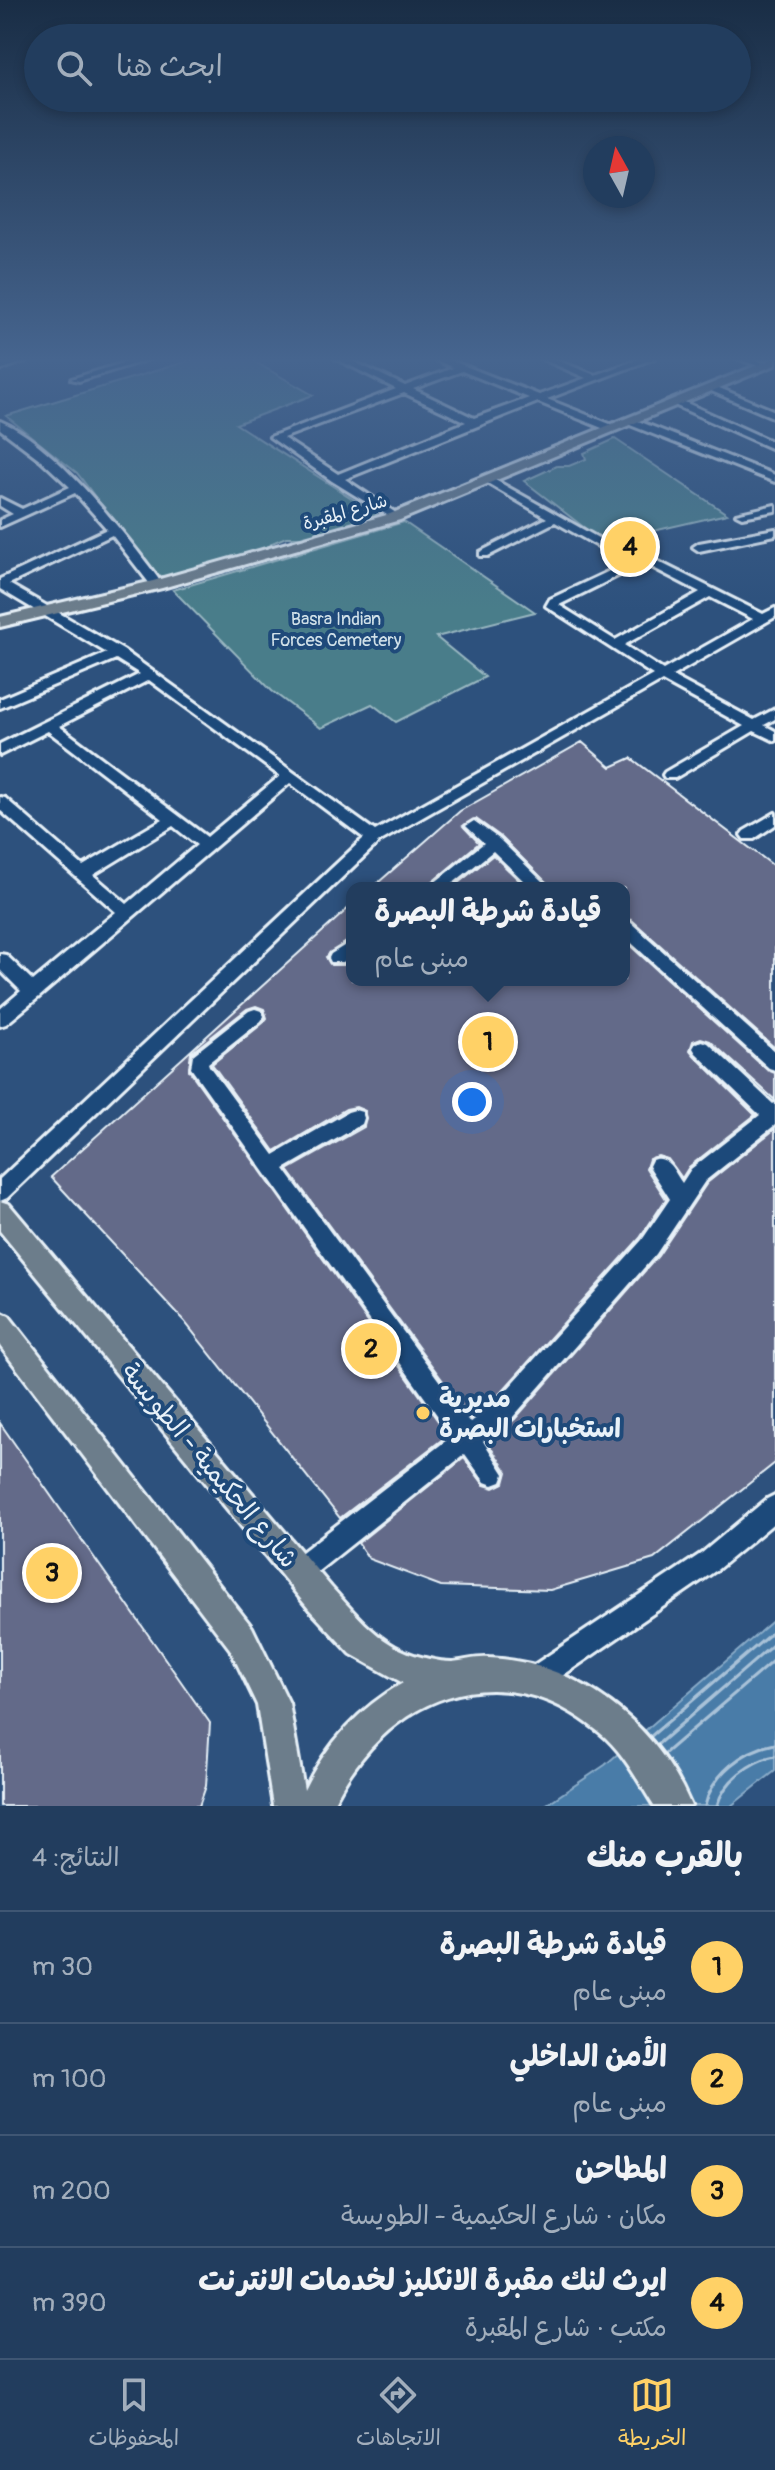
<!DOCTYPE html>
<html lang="ar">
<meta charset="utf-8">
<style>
body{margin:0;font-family:Pangolin,"Playpen Sans Arabic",sans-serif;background:#2a4464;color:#f1f3f6;direction:rtl}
.compass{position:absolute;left:583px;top:136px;width:72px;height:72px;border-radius:50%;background:#223d5e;box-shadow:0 4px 12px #0003;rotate:352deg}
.you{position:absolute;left:472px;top:1102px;width:28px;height:28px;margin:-20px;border:6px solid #fff;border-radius:50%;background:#1a73e8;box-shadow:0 0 0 12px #1a73e833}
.badge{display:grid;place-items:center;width:52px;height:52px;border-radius:50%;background:#ffd166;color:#111;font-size:26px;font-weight:700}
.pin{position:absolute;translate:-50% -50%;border:4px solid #fff;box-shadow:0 2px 8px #0006}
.popup{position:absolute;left:346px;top:882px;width:284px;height:104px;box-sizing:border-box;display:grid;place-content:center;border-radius:16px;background:#223d5e;filter:drop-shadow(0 2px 6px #0005);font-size:26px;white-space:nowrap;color:#a2aebc}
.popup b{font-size:30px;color:#f1f3f6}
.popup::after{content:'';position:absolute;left:50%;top:100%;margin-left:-16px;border:16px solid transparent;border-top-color:#223d5e}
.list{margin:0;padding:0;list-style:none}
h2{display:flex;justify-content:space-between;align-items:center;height:104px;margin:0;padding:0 32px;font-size:34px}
h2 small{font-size:26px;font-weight:400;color:#a2aebc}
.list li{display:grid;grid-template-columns:52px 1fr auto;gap:24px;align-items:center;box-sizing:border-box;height:112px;padding:0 32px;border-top:2px solid #3f5673}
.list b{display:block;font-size:30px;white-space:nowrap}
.list p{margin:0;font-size:26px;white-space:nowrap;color:#a2aebc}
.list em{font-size:26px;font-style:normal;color:#a2aebc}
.icon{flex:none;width:44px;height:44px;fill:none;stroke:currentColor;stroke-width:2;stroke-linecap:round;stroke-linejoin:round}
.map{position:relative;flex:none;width:775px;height:1806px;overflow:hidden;direction:ltr}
.search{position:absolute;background:#223d5e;box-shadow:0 4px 12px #0003;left:24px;right:24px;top:24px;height:88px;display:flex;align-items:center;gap:20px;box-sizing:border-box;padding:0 28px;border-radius:44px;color:#a2aebc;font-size:30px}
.sheet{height:552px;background:#223d5e}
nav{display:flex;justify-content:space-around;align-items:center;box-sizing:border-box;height:112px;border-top:2px solid #3f5673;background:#223d5e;font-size:22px;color:#a2aebc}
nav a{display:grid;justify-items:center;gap:4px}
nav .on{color:#ffd166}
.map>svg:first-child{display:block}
</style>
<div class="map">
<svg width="775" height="1806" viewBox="0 0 775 1806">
<rect width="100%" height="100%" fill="#2d517d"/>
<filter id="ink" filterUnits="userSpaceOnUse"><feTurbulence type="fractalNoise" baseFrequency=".0125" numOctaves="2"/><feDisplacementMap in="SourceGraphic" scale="16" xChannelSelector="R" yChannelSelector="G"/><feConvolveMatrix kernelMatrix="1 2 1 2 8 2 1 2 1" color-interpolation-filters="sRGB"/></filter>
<g filter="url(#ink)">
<path fill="#4a7d8a" stroke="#99b7c1" stroke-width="2" d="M198 358H248L313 395 236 424 381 517 311 537H286L272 543 267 550 158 580 77 473 6 416Z
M615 439 727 514 640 534 653 549 621 556 524 481 557 466H569L586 459 584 453Z
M404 522 535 612 436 637 485 677 396 722 372 704 321 728 272 691 173 590Z"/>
<path fill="#4a7ca8" stroke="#89abc8" stroke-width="2" d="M775 1619V1771L731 1806H544L605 1765Z"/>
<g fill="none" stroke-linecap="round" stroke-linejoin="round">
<path stroke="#a9c2d8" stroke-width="3" d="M650 1737 775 1630
M657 1745 775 1643
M664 1754 775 1659
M705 1806C712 1774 743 1750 775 1744
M717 1806C724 1781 750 1761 775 1756"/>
</g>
<path fill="#636b89" stroke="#e8f1f8" stroke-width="2" d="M582 742 611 767 631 758 775 867V1048L632 920 624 917V888H552L501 837 476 819 463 826 479 843 425 888H372L460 811Z
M493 855 527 888H452Z
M352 905V938L326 957 331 965H343L352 960V980H624V940L767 1070 775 1073V1100L710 1041 701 1038 693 1041 690 1050 694 1055 755 1115 689 1167 682 1178 668 1159 658 1156 649 1159 646 1168 666 1199 640 1238 495 1399 471 1419 288 1170 364 1127 365 1111 356 1107 346 1109 275 1151 212 1064 263 1023 267 1018 264 1009 256 1006 247 1009 191 1053 189 1070 448 1435 340 1518 184 1321 51 1177Z
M775 1129V1463L654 1559 550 1590 441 1586 369 1559 358 1543 464 1458 484 1485 494 1488 504 1483 507 1472 487 1442 515 1419 658 1256 707 1183Z
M0 1423 210 1723 206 1786 199 1806H0Z"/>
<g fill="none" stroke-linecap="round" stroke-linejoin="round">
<defs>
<path id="minor" d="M21 358H34L0 370V364Z
M139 358H153L79 381 71 379Z
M335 358H346L405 386 453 368 433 358H445L539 395 586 378 540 358H551L595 375 642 358H655L547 399 615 426V430H607L538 402 345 479 399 515 401 517 395 520 332 481 270 437 396 389ZM462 371 529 398 474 418 413 389ZM404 393 466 422 338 474 283 438Z
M736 358H750L769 365 764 368Z
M712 385 775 411V418L709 390 707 388Z
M672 400H680L775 443V450L672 404Z
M625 419H633L775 475V482L625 423Z
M0 421C54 443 128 537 163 585L161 588H153L112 535 9 584 123 650 375 831 653 675 546 606 550 599 635 559 631 555 637 551 763 614 775 608V617L672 676 754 720 775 709V719L764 725 775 731V741L754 731 675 778H665L663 775 665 772 744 726 662 681 379 842 7 1198 0 1201V1179L364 838 290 783 39 997 6 1024 0 1026V1009L21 991 0 970V954L6 955 33 981 116 912 0 810V797L5 798 83 866 163 819 48 731 0 755V744L140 674 116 659 0 708V699L107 653 0 589V579L107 529 75 493 0 527V520L13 514 0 506V498L22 509 70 487 41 460 0 429ZM644 563 700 592 615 640 559 605ZM710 597 753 619 663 670 624 645ZM149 680 280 776 207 837 59 726ZM173 826 197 845 127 904 93 875Z
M488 476 616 548 618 550 608 552 555 522 488 556H480V552L547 518 484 481 483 479Z
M775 505V511L742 517 736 514Z
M775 529V535L699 551 693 547 699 543Z
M775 813V825L754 839H744L741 835 744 831Z
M474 821 499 839 549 888H531L493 851 447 888H428L484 843 466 826Z
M624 920 630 922 775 1052V1070L769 1068 624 936Z
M352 941V956L343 962H331L329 958 331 954Z
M255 1009 261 1011 264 1016 261 1021 208 1063 209 1066 274 1155 348 1112 355 1110 362 1112 364 1118 362 1124 284 1169 470 1423 497 1401 642 1240 670 1199 649 1166 652 1160C668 1154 674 1172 682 1183L691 1169 760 1115 696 1053 693 1048 696 1043 702 1041 708 1043 773 1104 775 1103V1125L705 1181 656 1254 513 1417 483 1441 504 1474 501 1482 493 1485 485 1482 465 1454 307 1580 298 1583 289 1580 286 1571 289 1562 452 1436 191 1068 193 1055 249 1011Z
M775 1495V1522L718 1569 543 1689 534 1693 525 1689 521 1680 525 1671 702 1553 767 1499Z"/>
<path id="major" d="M775 358V365L400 520 162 588 0 627V617L153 581 390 514Z
M0 1201 9 1204 331 1587C353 1611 374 1638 404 1651 416 1657 440 1662 452 1662 464 1661 476 1657 489 1658 578 1662 657 1724 691 1806H654C638 1781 623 1751 599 1732 499 1649 384 1697 332 1806H273L257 1705 230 1649 0 1346V1312L9 1316 252 1627 289 1703 304 1790C326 1745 359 1708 403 1683L351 1654 309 1609 0 1231Z"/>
</defs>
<use href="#minor" stroke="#e8f1f8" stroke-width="6"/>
<use href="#major" stroke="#e8f1f8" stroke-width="6"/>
<use href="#minor" fill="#1f4a7a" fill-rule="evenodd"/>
<use href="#major" fill="#6c7d8b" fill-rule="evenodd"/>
</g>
</g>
<linearGradient id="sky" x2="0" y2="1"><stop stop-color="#192d45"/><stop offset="0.59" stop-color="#46658f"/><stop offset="1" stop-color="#46658f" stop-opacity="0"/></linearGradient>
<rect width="775" height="610" fill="url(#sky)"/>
<circle fill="#ffd166" stroke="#1f4a7a" stroke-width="3" cx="423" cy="1413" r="8"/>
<g text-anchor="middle" stroke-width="8" stroke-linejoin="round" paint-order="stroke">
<g font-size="18" fill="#e8f1f8" stroke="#1f4a7a">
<text transform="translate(345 512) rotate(-16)" y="6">شارع المقبرة</text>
</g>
<g font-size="18" fill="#d0e0e8" stroke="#1f4a7a">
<text x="336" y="625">Basra Indian<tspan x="336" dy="21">Forces Cemetery</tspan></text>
</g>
<g font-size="26" font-weight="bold" fill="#e8f1f8" stroke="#1f4a7a" text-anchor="start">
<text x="439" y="1407">مديرية<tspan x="439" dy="30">استخبارات البصرة</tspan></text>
</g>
<g font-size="26" fill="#e8f1f8" stroke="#1f4a7a">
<text transform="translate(210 1465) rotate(50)" y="9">شارع الحكيمية - الطويسة</text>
</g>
</g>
</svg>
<svg class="compass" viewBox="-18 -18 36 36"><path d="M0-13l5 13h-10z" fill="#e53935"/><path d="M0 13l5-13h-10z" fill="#a2aebc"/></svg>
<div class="you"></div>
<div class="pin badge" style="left:488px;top:1042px">1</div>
<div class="popup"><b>قيادة شرطة البصرة</b>مبنى عام</div>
<div class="pin badge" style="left:371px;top:1349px">2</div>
<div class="pin badge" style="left:52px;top:1573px">3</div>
<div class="pin badge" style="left:630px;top:547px">4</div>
<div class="search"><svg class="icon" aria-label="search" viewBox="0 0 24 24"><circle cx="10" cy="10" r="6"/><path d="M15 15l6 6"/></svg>ابحث هنا</div>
</div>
<section class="sheet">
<h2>بالقرب منك<small>النتائج: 4</small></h2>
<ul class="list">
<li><span class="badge">1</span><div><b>قيادة شرطة البصرة</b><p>مبنى عام</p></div><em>30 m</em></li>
<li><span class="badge">2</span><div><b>الأمن الداخلي</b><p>مبنى عام</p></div><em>100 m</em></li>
<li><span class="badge">3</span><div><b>المطاحن</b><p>مكان · شارع الحكيمية - الطويسة</p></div><em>200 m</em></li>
<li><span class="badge">4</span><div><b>ايرث لنك مقبرة الانكليز لخدمات الانترنت</b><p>مكتب · شارع المقبرة</p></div><em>390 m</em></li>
</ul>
</section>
<nav>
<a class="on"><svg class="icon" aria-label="map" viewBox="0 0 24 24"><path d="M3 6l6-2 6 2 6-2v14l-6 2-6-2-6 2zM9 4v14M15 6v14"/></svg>الخريطة</a>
<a><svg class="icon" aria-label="directions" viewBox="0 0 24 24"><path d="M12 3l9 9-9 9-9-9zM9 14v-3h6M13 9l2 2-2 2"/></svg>الاتجاهات</a>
<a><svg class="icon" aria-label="saved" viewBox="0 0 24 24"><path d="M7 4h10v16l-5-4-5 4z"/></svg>المحفوظات</a>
</nav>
